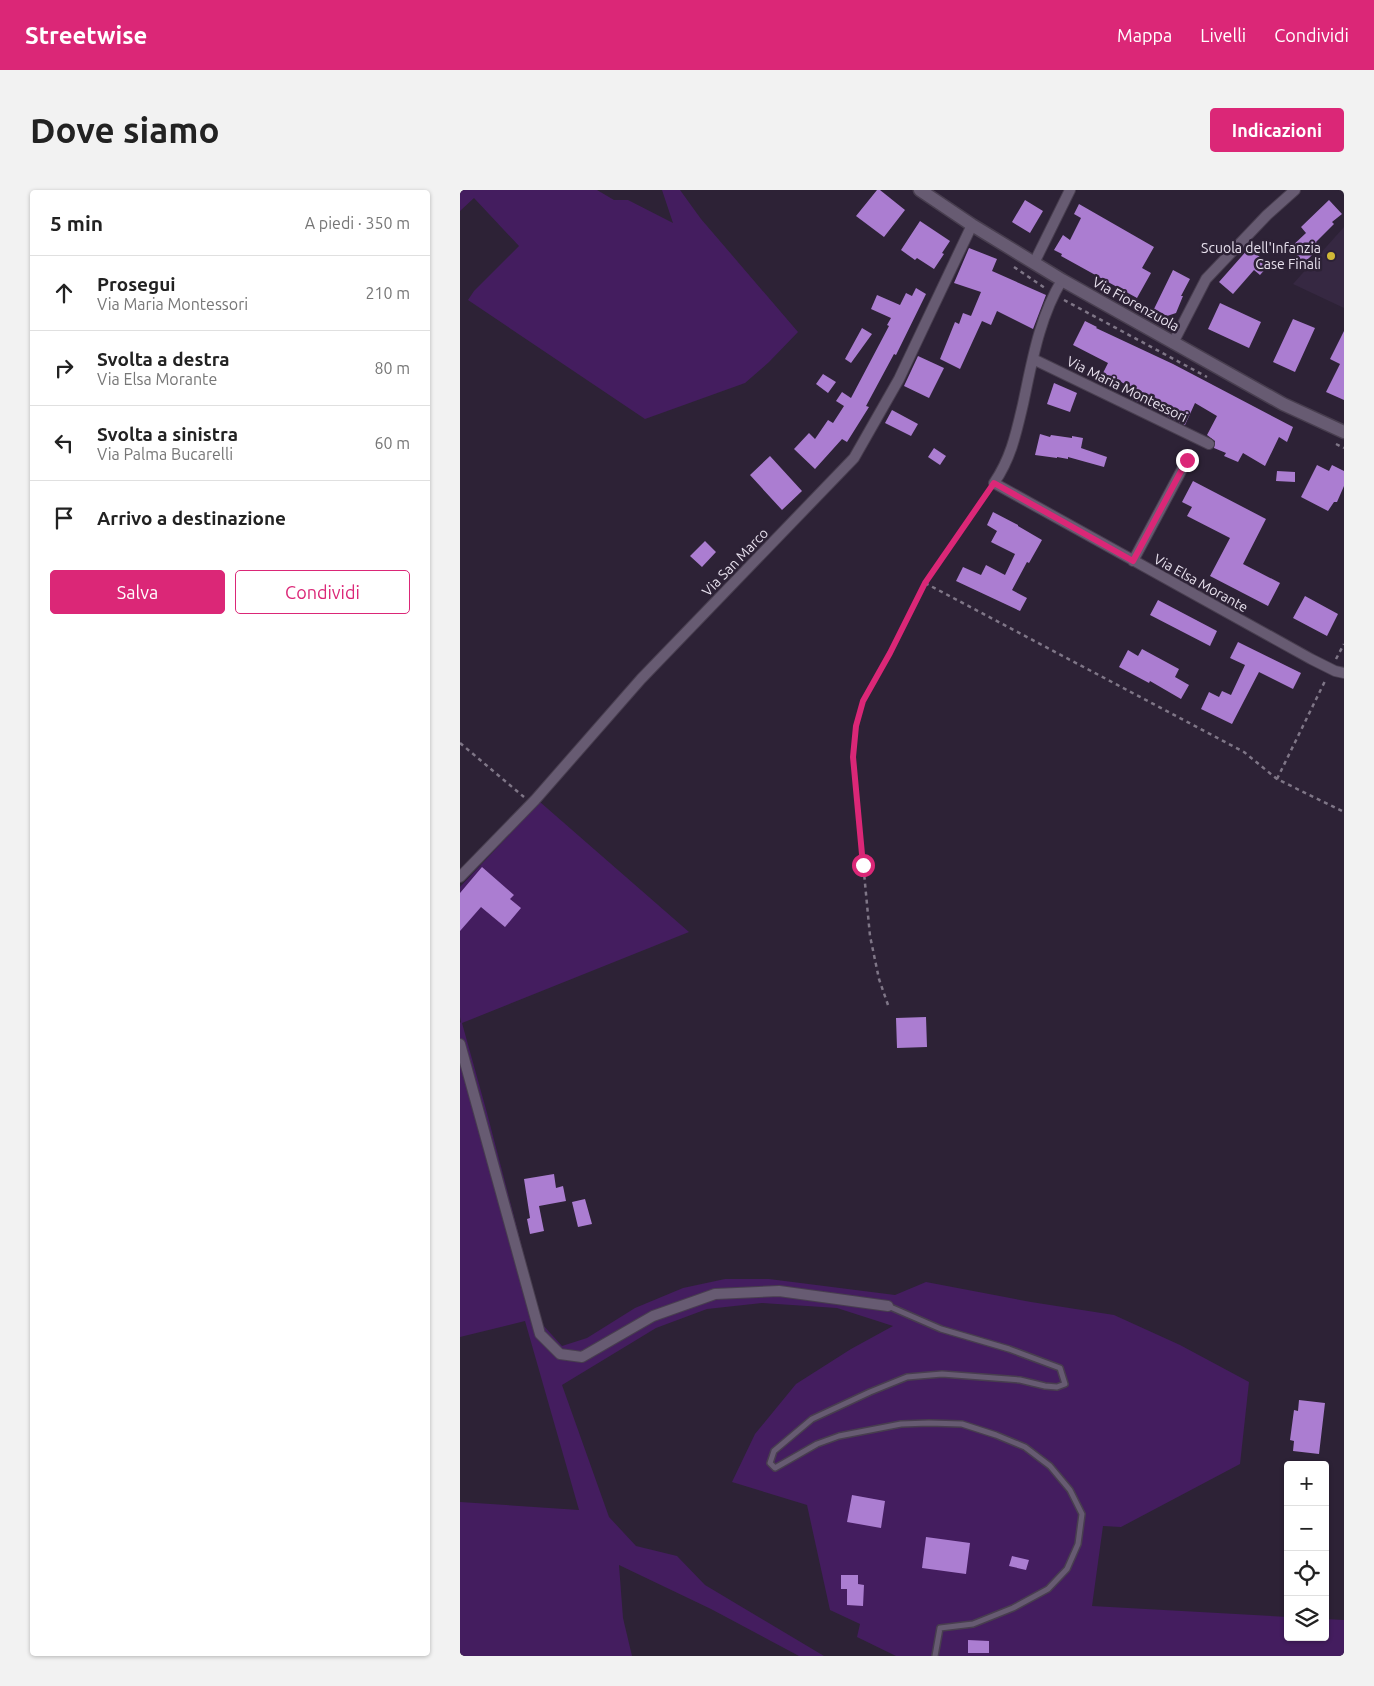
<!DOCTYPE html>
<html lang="it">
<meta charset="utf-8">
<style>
body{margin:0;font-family:Ubuntu,sans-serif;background:#f2f2f2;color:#222}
.controls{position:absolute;right:15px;bottom:15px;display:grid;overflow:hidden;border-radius:5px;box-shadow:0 1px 4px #0004}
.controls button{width:45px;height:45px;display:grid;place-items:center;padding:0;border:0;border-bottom:1px solid #e0e0e0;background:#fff;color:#222;font:25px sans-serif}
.stop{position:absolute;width:15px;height:15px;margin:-11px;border:4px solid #db2777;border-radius:50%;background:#fff}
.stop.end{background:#db2777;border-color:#fff;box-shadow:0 1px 5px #0008}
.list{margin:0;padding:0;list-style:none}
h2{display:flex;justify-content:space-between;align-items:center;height:65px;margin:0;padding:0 20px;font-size:21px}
h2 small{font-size:16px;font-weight:400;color:#767676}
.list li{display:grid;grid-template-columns:32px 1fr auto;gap:15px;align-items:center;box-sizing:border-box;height:75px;padding:0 20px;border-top:1px solid #e0e0e0}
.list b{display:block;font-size:19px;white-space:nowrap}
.list p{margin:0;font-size:16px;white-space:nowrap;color:#767676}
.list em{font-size:16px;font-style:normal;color:#767676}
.actions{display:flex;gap:10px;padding:15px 20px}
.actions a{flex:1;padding:11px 0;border:1px solid #db2777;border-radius:5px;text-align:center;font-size:18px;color:#db2777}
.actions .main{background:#db2777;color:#fff}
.icon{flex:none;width:28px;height:28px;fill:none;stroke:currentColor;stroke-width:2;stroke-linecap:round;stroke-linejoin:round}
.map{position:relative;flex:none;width:884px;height:1466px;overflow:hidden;border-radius:5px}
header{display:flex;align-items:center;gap:30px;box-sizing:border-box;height:70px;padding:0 25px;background:#db2777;color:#fff}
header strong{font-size:24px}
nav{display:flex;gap:28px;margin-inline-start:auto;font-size:18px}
.intro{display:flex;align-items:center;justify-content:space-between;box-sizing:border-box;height:120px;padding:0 30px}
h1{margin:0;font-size:35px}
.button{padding:12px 22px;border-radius:5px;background:#db2777;color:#fff;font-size:18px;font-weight:700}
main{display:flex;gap:30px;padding:0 30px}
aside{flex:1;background:#fff;border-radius:5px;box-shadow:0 1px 4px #0004}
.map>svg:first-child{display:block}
</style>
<header>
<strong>Streetwise</strong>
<nav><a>Mappa</a><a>Livelli</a><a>Condividi</a></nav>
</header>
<div class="intro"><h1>Dove siamo</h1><a class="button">Indicazioni</a></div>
<main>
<aside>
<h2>5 min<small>A piedi · 350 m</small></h2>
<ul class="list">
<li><svg class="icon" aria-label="ahead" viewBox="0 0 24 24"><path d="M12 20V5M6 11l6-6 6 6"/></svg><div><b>Prosegui</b><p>Via Maria Montessori</p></div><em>210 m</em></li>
<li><svg class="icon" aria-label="right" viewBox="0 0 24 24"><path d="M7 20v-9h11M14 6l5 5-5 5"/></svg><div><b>Svolta a destra</b><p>Via Elsa Morante</p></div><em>80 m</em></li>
<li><svg class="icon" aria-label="left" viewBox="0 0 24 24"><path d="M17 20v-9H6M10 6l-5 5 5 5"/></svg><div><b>Svolta a sinistra</b><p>Via Palma Bucarelli</p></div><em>60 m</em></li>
<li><svg class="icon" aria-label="arrive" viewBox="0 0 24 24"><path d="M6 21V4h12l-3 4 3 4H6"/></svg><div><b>Arrivo a destinazione</b></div></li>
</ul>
<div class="actions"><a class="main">Salva</a><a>Condividi</a></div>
</aside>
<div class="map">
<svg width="884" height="1466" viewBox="0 0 884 1466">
<rect width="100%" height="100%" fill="#2d2236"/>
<path fill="#362842" d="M884 37V118L833 94Z"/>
<path fill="#441d5f" d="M0 0H137L154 10H168L213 33 202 0H220L241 29 338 142 309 172 285 193 185 229 8 110 14 101 59 56 14 8 0 21Z
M80 612 229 742 2 833 27 923 82 1134 102 1156 127 1148 175 1118 223 1098 265 1089H309L435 1105 466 1092 571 1112 654 1125 720 1155 789 1192 780 1274 661 1337 643 1336 632 1416 828 1427V1447H865V1429L884 1430V1466H436L397 1447 400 1434 370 1420 347 1315 272 1292 295 1244 336 1194 391 1159 433 1136 377 1118 302 1113 247 1119 196 1138 102 1195 149 1327 176 1356 217 1366 245 1395 364 1466H339L251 1419 159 1375 163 1428 172 1466H0V1312L119 1320 65 1131 0 1147V833L1 832 0 827V697Z"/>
<path fill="#ab7dd1" d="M417 0H420L445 20 424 47 396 26Z
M565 10 583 21 570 43 552 32Z
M869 10 882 24 872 32 874 34 856 52 860 57 844 73 830 58 846 43 841 37Z
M619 14 694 57 682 78 691 83 677 108 601 66 602 64 594 60 603 45 610 50 621 28 614 24Z
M460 31 490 51 482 63 484 64 474 79 457 68 455 70 441 60Z
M509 58 537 69 532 81 586 105 573 139 537 121 531 135 522 131 500 179 480 169 495 132 499 134 503 123 511 126 521 102 494 93Z
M789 58 801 68 799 71 807 77 800 85 794 80 773 104 759 92Z
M713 80 730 89 721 106H723L716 123 707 126 694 119Z
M456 98 466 104 436 165 434 164 406 216 409 217 387 252 382 249 355 279 334 259 349 243 355 249 368 230 373 233 384 216 376 211 382 202 391 208 429 136 427 135 431 128 411 119 417 105 440 115 446 103 452 106Z
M760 113 801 132 789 158 748 139Z
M833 129 855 138 835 182 813 172Z
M625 131 637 137 636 138 713 174 833 237 827 252 819 247 805 276 783 263 778 272 764 266 766 263 754 258 755 251 747 245 757 226 735 213 725 235 672 209 677 200 657 190 656 192 642 185 648 173 613 155Z
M402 138 412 144 391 173 385 169Z
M884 141V210L866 202 880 174 870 169Z
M458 166 484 178 469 208 444 196Z
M363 184 376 192 368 203 356 194Z
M594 193 617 203 610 222 587 214Z
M432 220 458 234 451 246 425 233Z
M580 244 590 247 591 245 612 248V246L623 248 621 258 647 267 644 277 608 267V269L597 267V268L575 265Z
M474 258 486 266 480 275 468 267Z
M310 266 342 301 322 320 290 285Z
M857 275 869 281 872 275 884 281V296L877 312H874L868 321 841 307Z
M817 281 835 282V292L816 291Z
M733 291 806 329 783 374 820 393 808 416 750 386 770 348 727 326 732 317 722 312Z
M533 322 558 335V336L582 350 569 373 567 372 552 400 567 408 560 421 496 391 503 377 521 385 526 375 545 385 555 364 531 352 537 341 527 335Z
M245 351 256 362 242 377 230 366Z
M845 406 878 424 867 446 833 428Z
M698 410 757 441 750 456 690 425Z
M778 452 841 483 833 499 799 482 772 534 741 519 749 502 759 507 762 501 771 505 785 475 770 468Z
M682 459 719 479 715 487 729 495 721 509 690 491 689 493 659 477 668 460 678 466Z
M22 677 54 705 50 709 61 718 45 737 21 717 0 741V703Z
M466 827 467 857 437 858 436 828Z
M94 984 96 998 103 996 106 1011 79 1016 84 1041 70 1044 67 1029 70 1028 64 989Z
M125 1009 132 1034 118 1037 112 1012Z
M839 1210 865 1213 859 1264 833 1261 834 1251 830 1250 834 1220 838 1221Z
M392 1305 425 1311 421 1338 387 1332Z
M466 1347 510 1353 506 1384 462 1378Z
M552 1366 569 1370 566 1380 549 1376Z
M381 1385H398V1394L404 1395 403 1416 387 1415V1399H381Z
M508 1450 529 1451V1463H508Z"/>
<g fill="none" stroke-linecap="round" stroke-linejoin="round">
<defs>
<path id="service" d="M428 1116 481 1139 549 1159 600 1178 605 1194 597 1197 585 1196 560 1190 482 1184 447 1187 410 1202 352 1229 314 1261 310 1273 315 1278 357 1254 379 1246 441 1234 469 1233 502 1234 536 1245 565 1257 590 1276 610 1300 622 1324 618 1354 607 1379 588 1399 553 1418 513 1434 480 1438 475 1466"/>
<path id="minor" d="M574 73 610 0
M602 90C579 128 572 172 563 214 556 244 551 268 534 293L851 469 875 481 884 483
M713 153 746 89 807 25 835 0
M573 169 749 254
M673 371 727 270
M0 687 75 610 181 489 394 268 439 189 512 35
M0 854 80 1144 100 1164 122 1167 193 1126 255 1104 319 1101 428 1116"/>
<path id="tertiary" d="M460 0 512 35 602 90 823 214 884 242"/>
</defs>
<use href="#service" stroke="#483e4f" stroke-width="8"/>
<use href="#minor" stroke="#483e4f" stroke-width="12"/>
<use href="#tertiary" stroke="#483e4f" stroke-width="15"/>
<path stroke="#7f7687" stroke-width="2.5" stroke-dasharray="4 4" stroke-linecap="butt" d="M554 77 585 98
M604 110 747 187
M876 254 884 258
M465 393 784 562 817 589 884 622
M876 469 884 454
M0 553 64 607
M817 589 866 489
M428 815 419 789 410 746 393 567 395 537 403 511 430 463 465 393 527 303"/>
<use href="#service" stroke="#675b72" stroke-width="5"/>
<use href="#minor" stroke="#675b72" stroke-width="10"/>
<use href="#tertiary" stroke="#675b72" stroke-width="12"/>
</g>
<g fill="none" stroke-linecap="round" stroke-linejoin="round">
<path stroke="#db2777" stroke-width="6" d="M403 675 393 567 396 536 403 511 430 463 465 393 534 293 673 371 727 270"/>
</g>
<circle fill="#d0b837" stroke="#2d2236" stroke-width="2" cx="871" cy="66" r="5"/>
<g text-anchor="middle" stroke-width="5" stroke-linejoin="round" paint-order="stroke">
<g font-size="14" fill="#e8e1ee" stroke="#2d2236" text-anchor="end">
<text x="861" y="63">Scuola dell'Infanzia<tspan x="861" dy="16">Case Finali</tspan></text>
</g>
<g font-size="14" fill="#e8e1ee" stroke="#2d2236">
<text transform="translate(676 114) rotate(29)" y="5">Via Fiorenzuola</text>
<text transform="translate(667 199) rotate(26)" y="5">Via Maria Montessori</text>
<text transform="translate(275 372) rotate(-46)" y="5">Via San Marco</text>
<text transform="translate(741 393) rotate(29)" y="5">Via Elsa Morante</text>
</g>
</g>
</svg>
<div class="controls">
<button>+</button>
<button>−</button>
<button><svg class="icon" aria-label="locate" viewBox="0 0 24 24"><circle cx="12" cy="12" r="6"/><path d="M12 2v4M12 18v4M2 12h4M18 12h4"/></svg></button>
<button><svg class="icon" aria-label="layers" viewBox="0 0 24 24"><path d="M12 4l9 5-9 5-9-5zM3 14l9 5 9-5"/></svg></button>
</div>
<div class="stop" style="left:403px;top:675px"></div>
<div class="stop end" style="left:727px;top:270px"></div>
</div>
</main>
